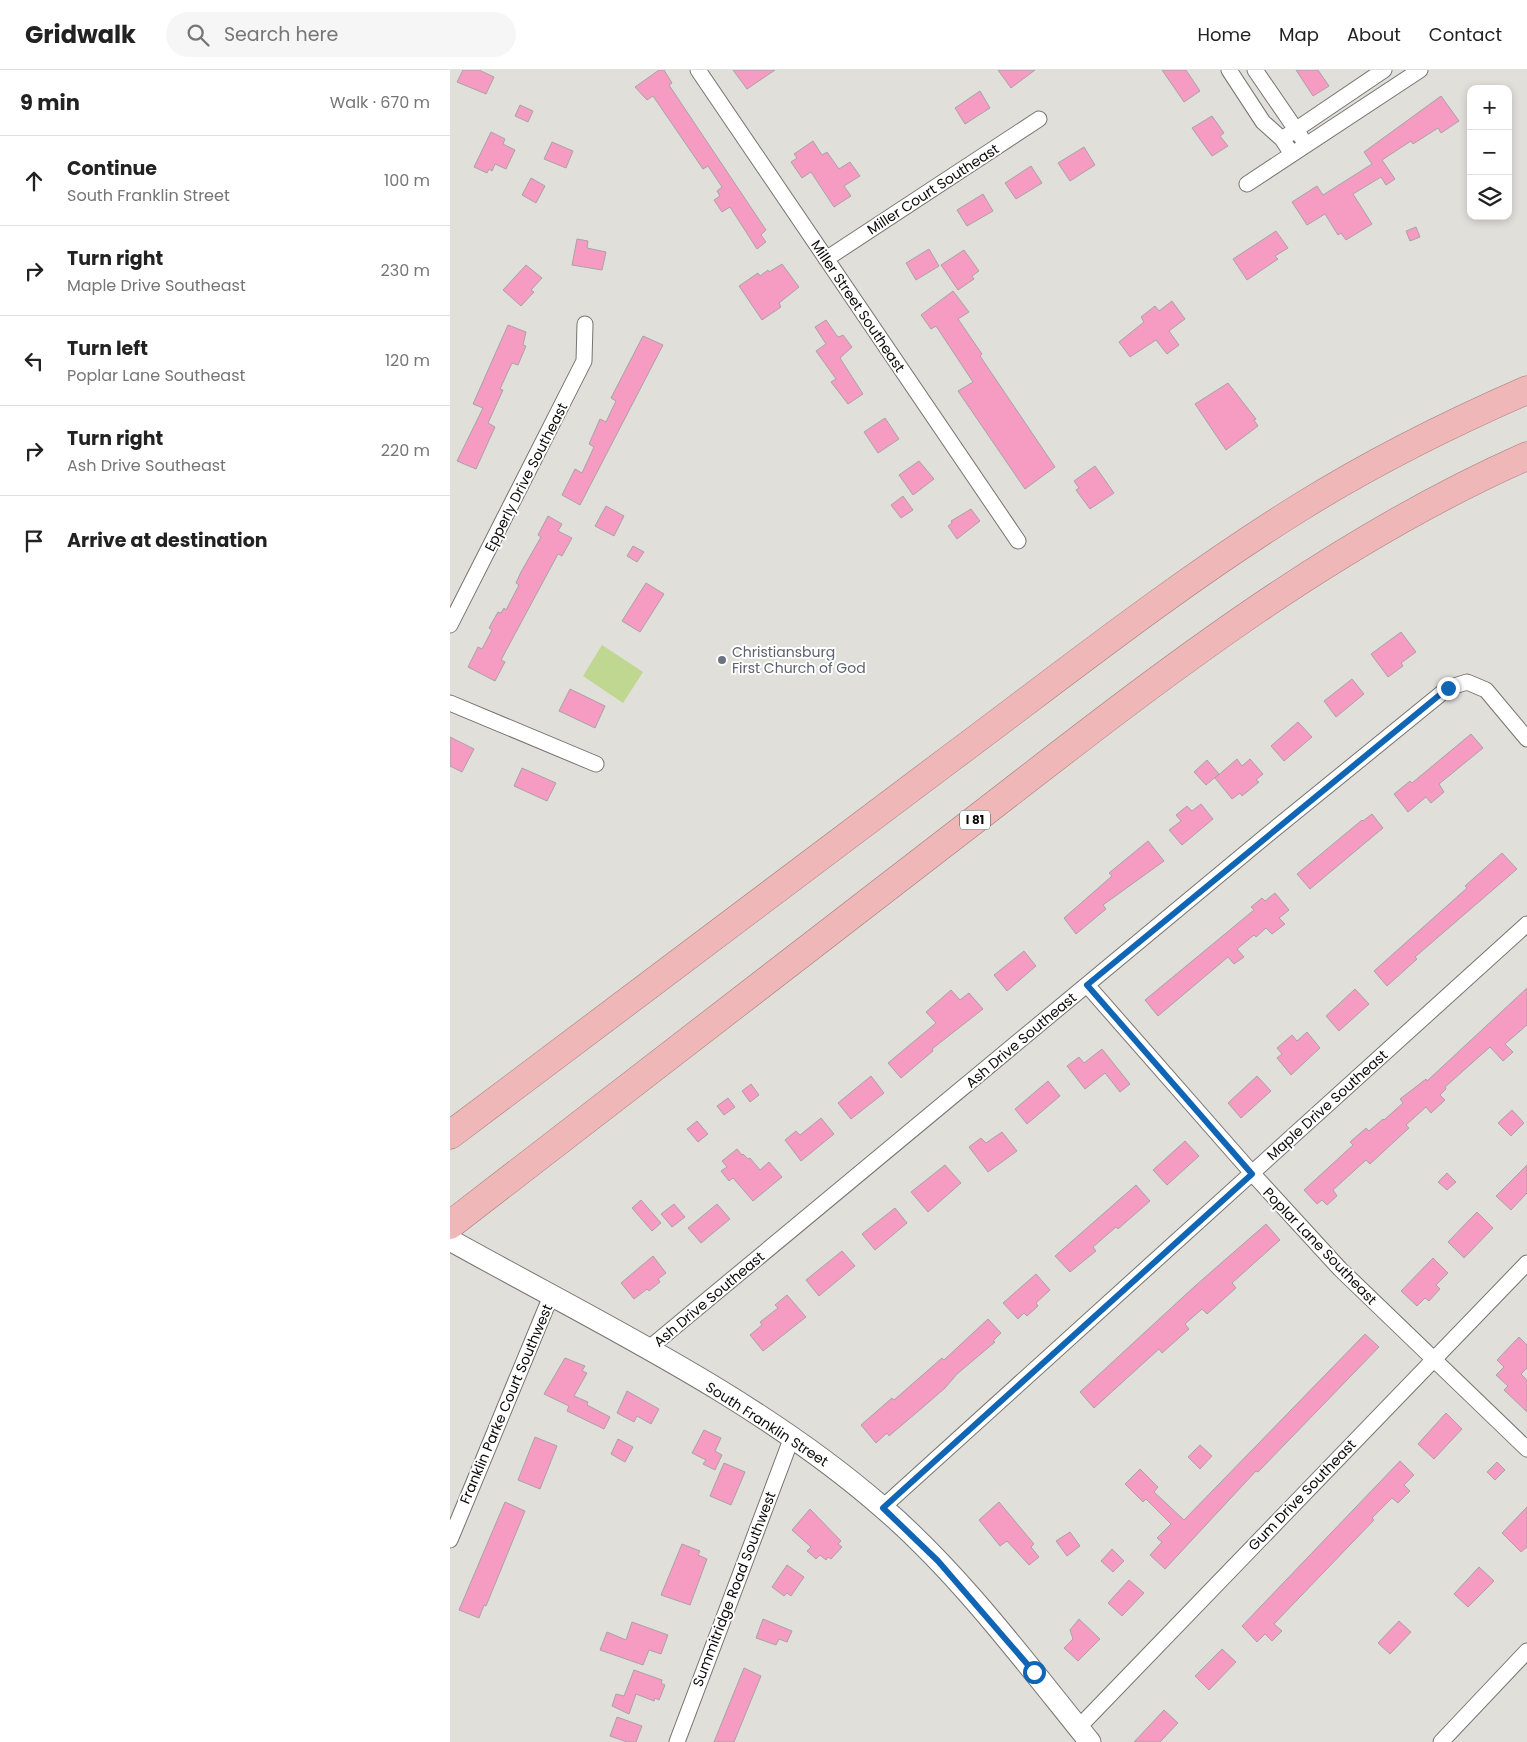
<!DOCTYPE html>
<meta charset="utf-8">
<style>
body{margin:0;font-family:Poppins,sans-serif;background:#f6f6f6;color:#222}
.controls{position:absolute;right:15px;top:15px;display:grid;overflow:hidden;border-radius:10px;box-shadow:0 2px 8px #0003}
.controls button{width:45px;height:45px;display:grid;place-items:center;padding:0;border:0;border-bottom:1px solid #e0e0e0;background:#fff;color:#222;font:25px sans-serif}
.stop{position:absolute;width:15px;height:15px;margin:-11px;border:4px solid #1066b4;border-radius:50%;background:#fff}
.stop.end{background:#1066b4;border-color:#fff;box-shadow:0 1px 5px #0008}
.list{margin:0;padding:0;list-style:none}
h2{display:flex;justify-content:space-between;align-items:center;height:65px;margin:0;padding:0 20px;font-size:21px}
h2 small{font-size:16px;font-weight:400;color:#767676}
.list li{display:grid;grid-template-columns:32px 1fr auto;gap:15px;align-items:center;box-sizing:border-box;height:90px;padding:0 20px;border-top:1px solid #e0e0e0}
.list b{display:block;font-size:19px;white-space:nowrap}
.list p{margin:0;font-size:16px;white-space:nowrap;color:#767676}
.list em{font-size:16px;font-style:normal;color:#767676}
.icon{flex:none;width:28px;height:28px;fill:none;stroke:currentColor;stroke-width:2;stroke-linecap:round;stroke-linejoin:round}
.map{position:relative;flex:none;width:1077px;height:1672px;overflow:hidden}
header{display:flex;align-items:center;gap:30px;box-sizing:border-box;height:70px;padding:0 25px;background:#fff;border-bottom:1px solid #e0e0e0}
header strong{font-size:24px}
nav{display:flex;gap:28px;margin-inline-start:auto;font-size:18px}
.search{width:350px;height:45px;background:#f6f6f6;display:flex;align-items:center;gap:12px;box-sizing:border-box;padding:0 18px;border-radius:28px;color:#767676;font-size:19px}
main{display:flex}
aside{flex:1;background:#fff}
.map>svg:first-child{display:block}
</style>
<header>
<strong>Gridwalk</strong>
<div class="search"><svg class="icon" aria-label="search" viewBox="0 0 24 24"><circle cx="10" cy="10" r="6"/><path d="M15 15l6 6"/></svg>Search here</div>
<nav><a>Home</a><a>Map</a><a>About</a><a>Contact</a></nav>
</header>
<main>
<aside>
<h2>9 min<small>Walk · 670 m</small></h2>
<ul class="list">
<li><svg class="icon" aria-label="ahead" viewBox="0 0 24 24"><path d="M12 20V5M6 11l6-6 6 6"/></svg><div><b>Continue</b><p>South Franklin Street</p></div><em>100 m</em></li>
<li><svg class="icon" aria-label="right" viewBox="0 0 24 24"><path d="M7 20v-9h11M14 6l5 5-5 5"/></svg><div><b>Turn right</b><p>Maple Drive Southeast</p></div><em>230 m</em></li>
<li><svg class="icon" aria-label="left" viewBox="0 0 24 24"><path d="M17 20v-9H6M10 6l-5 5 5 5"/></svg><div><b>Turn left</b><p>Poplar Lane Southeast</p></div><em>120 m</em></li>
<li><svg class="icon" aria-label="right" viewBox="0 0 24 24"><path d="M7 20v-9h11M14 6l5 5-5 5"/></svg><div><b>Turn right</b><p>Ash Drive Southeast</p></div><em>220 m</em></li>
<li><svg class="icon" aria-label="arrive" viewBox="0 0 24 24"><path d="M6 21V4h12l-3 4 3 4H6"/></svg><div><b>Arrive at destination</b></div></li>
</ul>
</aside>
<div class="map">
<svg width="1077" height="1672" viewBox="0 0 1077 1672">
<rect width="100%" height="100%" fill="#e1dfda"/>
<path fill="#c0d791" d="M152 575 193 602 173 633 133 606Z"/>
<path fill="#f69bc2" stroke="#a8a3a5" d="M13 0H29L44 7 36 24 7 12Z
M209 0H214L222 13 219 15 316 160 311 165 316 172 307 179 280 137 272 142 264 130 270 126 267 121 272 117 258 96 253 99 203 26 197 30 185 17Z
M283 0H325L297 19Z
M548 0H585L561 18Z
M712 0H736L750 21 734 32Z
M846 0H868L879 16 863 26Z
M530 21 540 38 515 54 505 38Z
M991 26 1009 51 991 63 988 58 963 74 961 71 932 90 945 109 936 115 931 107 903 124 922 154 896 170 891 163 888 165 875 144 857 155 842 132 867 116 873 125 922 94 914 82Z
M70 35 83 41 78 52 65 46Z
M762 46 774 63 770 66 778 76 762 86 742 58Z
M41 62 55 69 53 74 65 80 56 99 45 94 42 101 39 99 37 103 24 97Z
M363 71 372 85 377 82 389 99 400 92 410 106 394 116 401 126 384 137 361 102 352 108 341 92 347 88 344 84Z
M102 72 123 81 116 98 94 89Z
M634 77 645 95 620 111 608 93Z
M581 96 592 113 566 129 555 113Z
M81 108 95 116 86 133 72 125Z
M533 124 543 141 517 156 507 140Z
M966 157 970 167 960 171 956 161Z
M826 161 838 178 825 186 828 189 797 210 783 189Z
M127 169 138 171 137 178 156 182 152 200 122 195Z
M479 179 489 196 466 210 456 193Z
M514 180 529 201 522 206 524 209 508 220 491 195Z
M332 194 349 217 329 233 331 237 312 250 289 216 308 203 310 206 318 200 319 202Z
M76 195 92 208 81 220 84 222 71 236 53 220Z
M503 221 519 242 508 249 532 284 530 286 605 397 575 419 508 321 523 312 486 256 481 259 471 245Z
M722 231 735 249 719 261 729 275 717 284 706 270 680 287 669 272 694 252 691 247 705 236 709 241Z
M376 250 387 266 389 267 393 265 402 277 390 288 413 324 398 334 381 312 386 309 366 281 376 274 365 257Z
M58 255 76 262 73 275 76 276 68 295 62 293 50 319 53 320 38 353 45 357 26 399 7 391 33 338 23 334Z
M193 266 213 275 130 435 112 425 125 399 132 403 144 377 139 374 150 349 156 352 166 331 161 328Z
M778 313 806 349 804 350 808 356 776 380 745 334Z
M435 348 449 369 428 383 414 362Z
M469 391 484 409 463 425 449 405Z
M645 396 664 423 640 439 626 420 629 418 624 411Z
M453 426 463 440 451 448 441 435Z
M156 436 174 446 164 466 145 456Z
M521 439 530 451 507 469 498 456 502 453 501 451Z
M98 446 112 454 108 461 122 468 112 486 108 484 73 549 51 590 55 592 45 611 18 597 28 577 32 579 42 560 39 558 48 542 51 543 54 538 56 540 69 515 66 513 71 502 91 467 88 465Z
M183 476 194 482 187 492 177 486Z
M196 513 214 524 190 562 172 551Z
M951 562 966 582 951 593 953 596 938 607 921 584Z
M902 609 914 624 886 647 874 631Z
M120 619 155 636 145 658 109 641Z
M848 652 862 667 834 691 821 676Z
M1021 664 1033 678 989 714 994 722 981 733 976 727 958 742 944 724 960 711 962 713Z
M0 667 24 679 12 702 0 696Z
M787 689 792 696 800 689 813 704 806 710 809 712 792 726 790 723 782 729 765 708Z
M757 690 769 704 756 715 744 702Z
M72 698 106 713 97 731 64 716Z
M751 734 763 749 732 775 719 760 731 751 726 745 737 736 742 741Z
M922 744 933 758 860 819 847 804 912 750 913 751Z
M698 771 714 791 653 835 656 839 626 864 614 848 662 806 659 803Z
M1052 783 1067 799 965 887 967 889 937 916 924 901 1017 818 1015 816Z
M825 823 839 840 829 848 835 854 822 864 816 858 806 867 804 865 787 879 794 887 784 894 778 887 708 946 695 930 804 840 801 837 812 828 815 831Z
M574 881 586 896 557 921 544 905Z
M1077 918V955L1055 974 1063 982 1053 991 1040 977 995 1017 996 1019 990 1025 995 1030 981 1043 976 1037 956 1055 959 1058 920 1094 916 1090 883 1120 887 1126 877 1135 872 1130 867 1134 854 1120 903 1075 900 1072 916 1058 919 1061 933 1049 934 1050 953 1033 950 1029 976 1009 977 1011Z
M905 919 919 934 889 961 876 946Z
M501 920 510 930 519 923 533 939 482 979 483 981 451 1008 438 993 486 953 476 942Z
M857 962 870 978 841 1005 827 988 832 984 827 978 842 965 847 971Z
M652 979 680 1014 670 1022 655 1003 635 1019 617 996 629 987 634 993Z
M421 1006 434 1023 401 1049 388 1033Z
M807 1006 821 1021 791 1048 778 1033Z
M598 1011 610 1026 577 1054 565 1039Z
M301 1014 309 1025 300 1032 292 1021Z
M278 1028 285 1037 274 1045 267 1036Z
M1062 1040 1074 1053 1061 1066 1048 1053Z
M371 1048 384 1064 351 1091 335 1070 346 1061 350 1065Z
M247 1051 258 1064 248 1072 237 1059Z
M552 1062 567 1081 538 1102 519 1077 531 1068 536 1073Z
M735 1071 749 1086 717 1115 703 1100Z
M287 1079 292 1085 293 1084 298 1089 300 1088 310 1100 319 1092 332 1107 303 1131 283 1108 279 1111 271 1101 277 1097 272 1091Z
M495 1095 511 1113 478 1142 461 1122Z
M1077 1095V1123L1061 1140 1046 1126Z
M997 1103 1006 1112 997 1120 988 1112Z
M686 1115 700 1131 668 1159 666 1157 643 1177 646 1181 620 1202 605 1186Z
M191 1130 211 1153 202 1161 182 1138Z
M224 1134 235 1147 222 1157 211 1144Z
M267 1134 280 1149 251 1173 238 1158Z
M445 1138 457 1153 425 1180 412 1164Z
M1027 1142 1043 1158 1014 1188 998 1172Z
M816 1154 830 1170 782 1213 786 1218 757 1244 752 1239 735 1254 739 1259 712 1283 709 1279 644 1338 630 1322 745 1216Z
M392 1181 405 1196 369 1226 356 1210Z
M203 1186 216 1203 208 1209 210 1212 199 1221 197 1219 184 1229 171 1213Z
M983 1188 998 1203 986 1215 990 1219 979 1231 975 1228 967 1236 951 1221Z
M586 1204 600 1220 586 1233 588 1236 577 1246 574 1243 568 1249 553 1233Z
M337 1225 356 1247 313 1281 300 1265 312 1255 310 1252 328 1238 325 1235Z
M538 1249 551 1263 543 1271 545 1272 507 1304 495 1318 472 1338 439 1366 437 1363 426 1373 411 1355 442 1328 444 1330 492 1288 494 1290Z
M915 1264 929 1277 808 1402 806 1401 715 1499 700 1485 712 1472 707 1468 721 1454 696 1429 693 1432 675 1414 690 1399 708 1417 704 1422 734 1450Z
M1069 1267 1077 1275V1298L1071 1304 1077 1310V1342L1054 1320 1058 1316 1046 1305 1054 1297 1047 1290Z
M115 1288 135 1296 132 1301 137 1303 124 1326 138 1332 137 1335 160 1347 154 1359 117 1341 119 1336 94 1324Z
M177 1321 209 1339 201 1354 187 1346 184 1352 167 1343Z
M996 1343 1012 1359 984 1389 968 1374Z
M254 1360 271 1368 265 1381 272 1385 265 1400 253 1394 256 1390 242 1383Z
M85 1367 107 1376 90 1419 68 1410Z
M168 1369 183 1377 175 1392 161 1384Z
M750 1375 762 1386 750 1399 738 1387Z
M950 1391 964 1405 954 1415 960 1421 948 1433 942 1428 922 1448 924 1450 824 1554 832 1561 822 1571 815 1564 807 1572 792 1556Z
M1047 1392 1055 1400 1045 1410 1037 1402Z
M274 1393 295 1402 281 1435 260 1426Z
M55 1432 75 1441 36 1536 34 1535 29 1548 9 1540Z
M549 1432 584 1474 581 1477 589 1487 579 1495 557 1471 550 1476 529 1450Z
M1077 1437V1477L1071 1482 1052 1463Z
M360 1439 391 1471 388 1474 392 1477 381 1489 378 1487 376 1490 370 1485 366 1489 357 1481 361 1477 342 1460Z
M620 1462 630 1476 617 1486 606 1471Z
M232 1474 250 1481 248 1485 257 1489 240 1535 211 1525Z
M662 1479 674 1491 663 1502 651 1491Z
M337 1495 354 1507 341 1526 337 1523 334 1526 322 1517Z
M1029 1497 1044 1511 1018 1537 1004 1524Z
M679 1510 694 1523 672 1546 658 1533Z
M313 1549 342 1561 337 1572 329 1569 326 1575 306 1568Z
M629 1549 650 1569 628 1591 614 1578 623 1569 620 1560Z
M949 1551 961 1562 940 1584 928 1573Z
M182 1552 218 1565 211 1584 199 1580 193 1595 150 1580 157 1562 176 1570Z
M772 1579 786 1592 759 1620 745 1606Z
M294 1598 311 1606 284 1672H264Z
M184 1600 212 1610 211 1613 215 1615 209 1630 205 1628 204 1631 186 1624 179 1644 162 1636 166 1624 174 1626Z
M714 1640 728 1653 710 1672H684Z
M167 1647 192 1656 186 1672H177L160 1666Z"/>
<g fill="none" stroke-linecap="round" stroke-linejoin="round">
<defs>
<path id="street" d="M248 0 568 471
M779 0 813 52 832 69 838 78
M805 0 851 67
M832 69 934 0
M797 114 970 0
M376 189 589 49
M0 555 134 291 135 254
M0 633 146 694
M637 915 802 1103 890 1199 1077 1379
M198 1279 816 766 998 618 1017 612 1036 620 1077 669
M433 1437 1077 854
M0 1470 101 1226
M628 1658 1077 1193
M227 1672 342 1367
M991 1672 1077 1581"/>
<path id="secondary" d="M0 1170C145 1251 306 1327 432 1437 509 1503 576 1593 640 1672"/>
<path id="highway" d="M0 1065C167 940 334 814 501 688 615 603 727 514 849 438 921 393 999 354 1077 320
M0 1155C174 1020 348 886 522 752 698 616 873 476 1077 386"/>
</defs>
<use href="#street" stroke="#767470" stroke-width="17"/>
<use href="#secondary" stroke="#767470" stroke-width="23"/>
<use href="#highway" stroke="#a07b7a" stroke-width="29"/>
<use href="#street" stroke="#fff" stroke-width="15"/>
<use href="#secondary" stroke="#fff" stroke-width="21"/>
<use href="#highway" stroke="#efb7b7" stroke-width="28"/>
</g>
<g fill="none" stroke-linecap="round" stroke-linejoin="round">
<path stroke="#1066b4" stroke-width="6" d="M584 1602 488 1491 433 1438 802 1104 637 915 998 618"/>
</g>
<circle fill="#6b7280" stroke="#fff" stroke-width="2" cx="272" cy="590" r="5"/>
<g text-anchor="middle" stroke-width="4" stroke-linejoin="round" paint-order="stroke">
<rect fill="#fff" stroke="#555454" stroke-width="1" x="510" y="740.5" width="30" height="19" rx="4"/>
<g font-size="12" font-weight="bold" fill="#0c0b0a">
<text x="525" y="754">I 81</text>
</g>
<g font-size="14" fill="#0c0b0a" stroke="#fff">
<text transform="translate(483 119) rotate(-33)" y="5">Miller Court Southeast</text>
<text transform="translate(408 236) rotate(56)" y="5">Miller Street Southeast</text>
<text transform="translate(76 407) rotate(-63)" y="5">Epperly Drive Southeast</text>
<text transform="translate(571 970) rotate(-40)" y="5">Ash Drive Southeast</text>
<text transform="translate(877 1035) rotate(-42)" y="5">Maple Drive Southeast</text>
<text transform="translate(870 1176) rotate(46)" y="5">Poplar Lane Southeast</text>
<text transform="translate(259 1229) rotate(-40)" y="5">Ash Drive Southeast</text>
<text transform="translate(56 1334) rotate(-67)" y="5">Franklin Parke Court Southwest</text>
<text transform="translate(317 1354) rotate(33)" y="5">South Franklin Street</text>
<text transform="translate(852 1425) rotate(-46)" y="5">Gum Drive Southeast</text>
<text transform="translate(284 1519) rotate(-69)" y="5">Summitridge Road Southwest</text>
</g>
<g font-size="14" fill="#5b616d" stroke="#fff" text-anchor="start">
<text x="282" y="587">Christiansburg<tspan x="282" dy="16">First Church of God</tspan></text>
</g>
</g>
</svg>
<div class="controls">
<button>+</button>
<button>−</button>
<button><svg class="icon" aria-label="layers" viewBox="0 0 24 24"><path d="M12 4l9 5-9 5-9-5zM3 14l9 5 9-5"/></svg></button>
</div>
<div class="stop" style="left:584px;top:1602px"></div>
<div class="stop end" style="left:998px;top:618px"></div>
</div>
</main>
